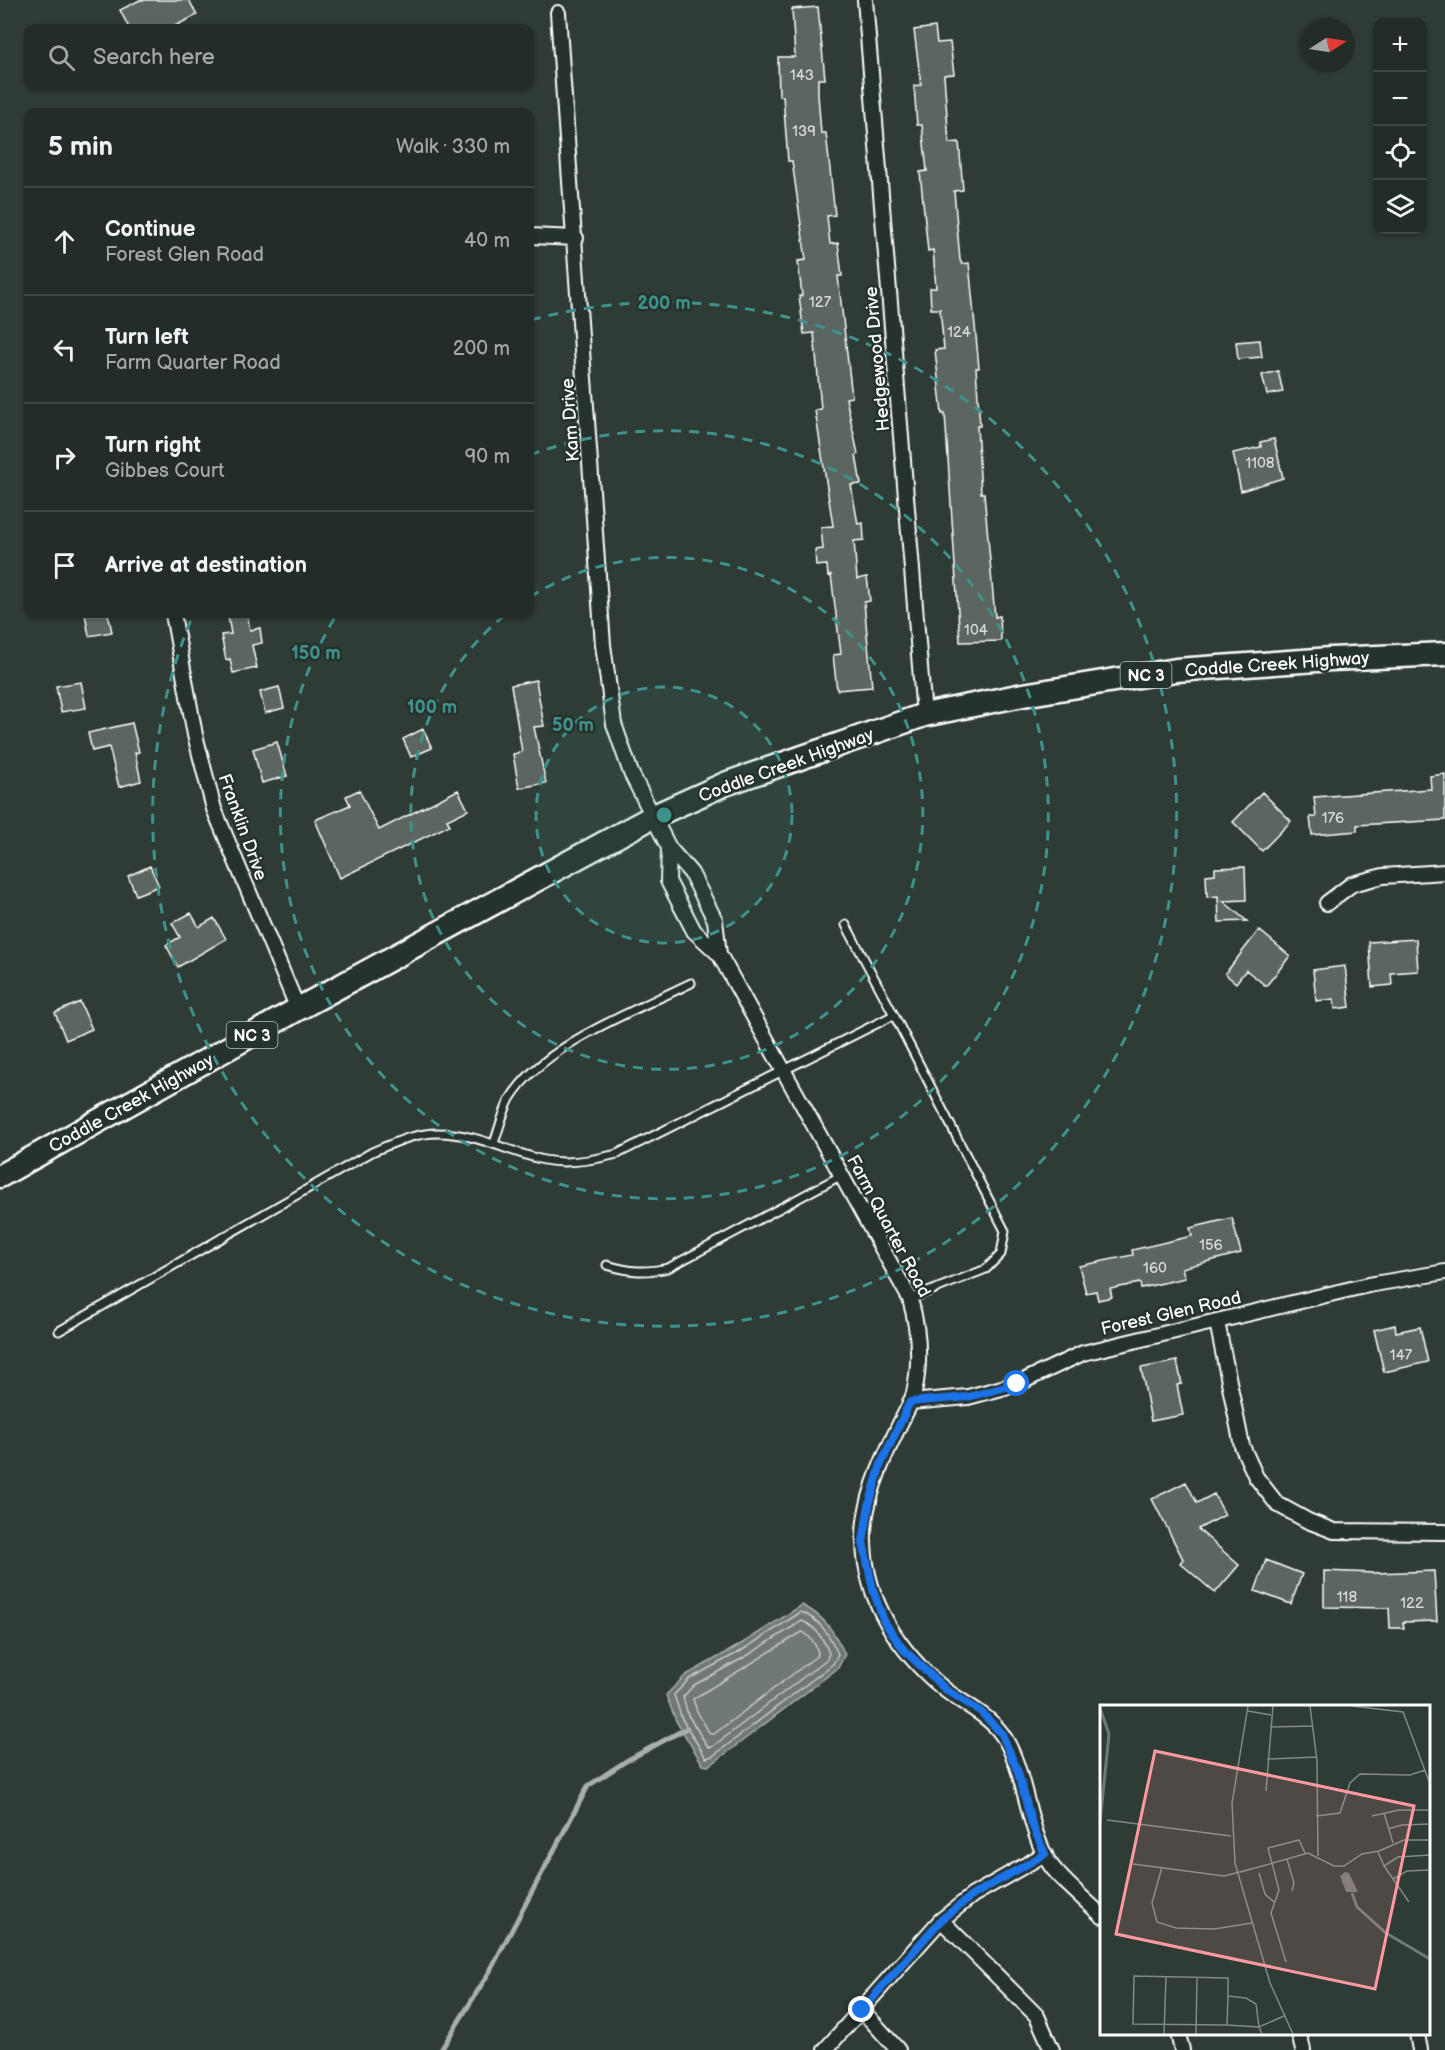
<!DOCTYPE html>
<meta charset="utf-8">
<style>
body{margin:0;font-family:"Balsamiq Sans",sans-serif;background:#2f3834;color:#f1f3f6}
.controls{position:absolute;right:18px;top:18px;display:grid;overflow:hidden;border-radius:12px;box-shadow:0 2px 4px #0004}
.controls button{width:54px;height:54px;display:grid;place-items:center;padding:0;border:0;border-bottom:2px solid #404845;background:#232c28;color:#f1f3f6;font:30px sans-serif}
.compass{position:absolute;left:1301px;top:18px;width:54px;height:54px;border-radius:50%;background:#232c28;box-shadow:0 2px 4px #0004;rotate:78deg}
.stop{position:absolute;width:18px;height:18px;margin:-14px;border:4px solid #1a73e8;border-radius:50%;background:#fff}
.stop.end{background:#1a73e8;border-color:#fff;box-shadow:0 2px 6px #0008}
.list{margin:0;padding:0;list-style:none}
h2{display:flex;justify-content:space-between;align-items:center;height:78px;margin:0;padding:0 24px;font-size:26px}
h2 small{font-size:20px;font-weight:400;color:#a3a7a8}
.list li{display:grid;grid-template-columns:39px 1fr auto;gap:18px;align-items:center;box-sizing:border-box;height:108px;padding:0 24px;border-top:2px solid #404845}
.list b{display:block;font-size:22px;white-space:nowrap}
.list p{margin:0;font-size:20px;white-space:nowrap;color:#a3a7a8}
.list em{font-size:20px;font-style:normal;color:#a3a7a8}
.icon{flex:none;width:33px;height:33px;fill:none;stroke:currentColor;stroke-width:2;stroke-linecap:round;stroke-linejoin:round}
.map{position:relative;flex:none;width:1445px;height:2050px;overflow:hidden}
.search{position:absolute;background:#232c28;box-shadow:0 2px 4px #0004;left:24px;top:24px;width:510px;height:66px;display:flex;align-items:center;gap:15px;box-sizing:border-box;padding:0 21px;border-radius:12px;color:#a3a7a8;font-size:22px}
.panel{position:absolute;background:#232c28;box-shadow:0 2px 4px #0004;left:24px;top:108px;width:510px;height:510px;border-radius:12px}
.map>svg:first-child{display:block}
</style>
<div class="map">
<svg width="1445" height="2050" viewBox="0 0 1445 2050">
<rect width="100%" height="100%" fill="#2f3b35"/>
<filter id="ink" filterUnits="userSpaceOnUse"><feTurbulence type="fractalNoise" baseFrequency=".0167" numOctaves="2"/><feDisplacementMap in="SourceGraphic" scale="12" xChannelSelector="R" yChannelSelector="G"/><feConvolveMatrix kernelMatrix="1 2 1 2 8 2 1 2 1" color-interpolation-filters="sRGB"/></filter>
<g filter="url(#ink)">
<path fill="#707975" stroke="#a9afac" stroke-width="1.5" d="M802 1605C825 1617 833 1630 845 1654L838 1668 716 1761 708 1766 703 1765 676 1721 666 1695 686 1675 738 1646Z"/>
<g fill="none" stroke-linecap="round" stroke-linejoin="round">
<path stroke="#c6c9c8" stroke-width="1.5" d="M801 1612C820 1619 830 1636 838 1654L833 1664 713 1756 706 1758 682 1719 674 1695 689 1679 741 1651Z
M802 1621C816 1626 824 1640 829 1653L827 1659 712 1747H708L688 1715 683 1697 694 1685 745 1657Z
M802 1632C809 1634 818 1647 818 1655L714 1734H710L697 1711 693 1699Z"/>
<path stroke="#a9afac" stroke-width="5" d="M441 2050 490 1971 588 1786 626 1761 687 1728"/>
</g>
<path fill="#5b6661" stroke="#fff" stroke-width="1.5" d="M140 0H189L197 15 171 28H129L120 10Z
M818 7 825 79H818V95L821 133H826L835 215 827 216 830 244 838 243 842 276H838L852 397 846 398 858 454 856 455 861 484 851 485 858 524 863 523 864 540 854 541 857 579 867 577 870 601 864 602 872 687 837 690 833 655 841 654 831 575 828 576 827 565 816 566 815 550 823 549 821 527 833 526 815 410 821 409 814 333 804 334 799 296H802L798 261 806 260 792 161H788L783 96H779L778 57H795L792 9Z
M935 27 937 43 950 42 954 74 944 75 949 143 959 142 963 190 954 191 960 260 962 264 969 263 979 368H976L980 426H977L981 493H984L995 617 1000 616 1001 641 960 642 946 428 945 414H942L935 350 944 349 940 309H931L930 288H936L933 250 928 251 920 172 927 171 922 125H917L914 86 921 85 914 30Z
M1260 340 1262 357 1238 359 1236 342Z
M1278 371 1283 392 1267 395 1262 375Z
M1274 439 1283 478 1241 491 1233 453 1261 447 1260 442Z
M85 614H108L112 632 89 636Z
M247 614 250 630 260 628 262 643 252 645 257 668 233 673 230 659 226 660 221 635 231 634 228 616Z
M536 680 544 726 534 727 546 783 519 788 513 754 522 752 511 685Z
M81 682 86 708 61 712 56 686Z
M279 687 284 708 265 713 260 692Z
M132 723 139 752 135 753 141 781 119 787 109 747 92 751 88 733Z
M423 729 432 748 411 757 403 739Z
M277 742 287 776 262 783 253 749Z
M1445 774V820L1357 825V831L1312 835 1310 817H1316L1314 797 1431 789 1430 776Z
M359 790 379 830 458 790 468 810 447 820 450 825 340 878 315 820 350 805 346 796Z
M1262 792 1291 821 1262 851 1233 822Z
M150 866 159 886 136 895 128 876Z
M1245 867 1246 900 1223 901 1247 921 1219 922 1218 896 1207 897 1206 875 1215 874V868Z
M191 913 199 927 214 918 226 939 178 967 166 945 180 937 172 923Z
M1259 930 1290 956 1266 986 1246 970 1236 983 1225 974Z
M1416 939 1418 971 1391 973 1392 985 1372 987 1369 942Z
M1345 966 1350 1007 1335 1009 1334 999 1316 1001 1313 970Z
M80 1002 92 1029 66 1040 55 1013Z
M1232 1218 1241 1253 1182 1268 1185 1278 1141 1288 1140 1283 1110 1289 1112 1297 1098 1300 1096 1291 1086 1293 1079 1266 1133 1255 1132 1250 1192 1236 1190 1228Z
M1395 1325 1396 1332 1420 1327 1428 1362 1384 1372 1374 1330Z
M1177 1361 1182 1384 1177 1385 1183 1415 1151 1421 1141 1368Z
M1186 1482 1197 1503 1214 1494 1225 1515 1198 1529 1239 1565 1215 1593 1180 1563 1183 1559 1152 1499Z
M1266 1560 1302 1574 1291 1604 1255 1591Z
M1324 1571 1374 1573 1434 1571 1437 1621 1403 1622 1404 1628H1390L1389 1608 1324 1607Z"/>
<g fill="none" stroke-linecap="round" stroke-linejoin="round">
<defs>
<path id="lane" d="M846 925 894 1015
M494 1143C499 1129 503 1112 510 1099 543 1044 635 1011 691 983
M607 1265C630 1272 645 1273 668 1268L842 1175
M59 1331 372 1152C394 1143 414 1133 438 1133 476 1133 508 1152 544 1160 568 1165 594 1160 617 1154L894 1015 1005 1231 1001 1254 986 1269 910 1299"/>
<path id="street" d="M865 0 924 715
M558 13 603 645 614 724 631 773 669 848 691 873 715 920 719 954
M530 236 576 238
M173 614 195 735 214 809 298 1009
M669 848 668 881 694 931 719 954 910 1299C919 1330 921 1361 914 1393 911 1405 902 1418 897 1430 881 1463 862 1505 864 1543 866 1602 899 1652 944 1689 963 1704 986 1713 1001 1733 1025 1765 1026 1824 1048 1861 1057 1877 1087 1901 1102 1916
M1327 903 1352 884 1383 876 1445 872
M1217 1322 1242 1446 1256 1477 1277 1504 1308 1521 1334 1531 1445 1532
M910 1402 968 1397 1017 1384 1083 1353 1368 1285 1445 1272
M941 1920 1037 2016 1052 2050
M862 2010 898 2050
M1178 2034 1182 2050
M1299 2034 1303 2050
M1417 2034 1420 2050
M825 2050 941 1920 973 1895 1045 1854"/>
<path id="primary" d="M0 1176 298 1009 654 816 725 784 924 715 1023 695 1176 670 1331 659 1445 654"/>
</defs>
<use href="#lane" stroke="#fff" stroke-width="11"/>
<use href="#street" stroke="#fff" stroke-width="18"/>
<use href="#primary" stroke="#fff" stroke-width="27"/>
<use href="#lane" stroke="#26332d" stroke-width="7"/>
<use href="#street" stroke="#26332d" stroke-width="14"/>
<use href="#primary" stroke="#26332d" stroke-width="22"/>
</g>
</g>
<g fill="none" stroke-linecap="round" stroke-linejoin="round" filter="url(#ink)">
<path stroke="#1a73e8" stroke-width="8" d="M862 2010 941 1920 973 1895 1045 1854 1032 1824 1018 1772 1002 1734 981 1712 945 1689 903 1649 884 1621 873 1590 863 1542 869 1505 881 1464 910 1402 968 1397 1017 1384"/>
</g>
<circle cx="664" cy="815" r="128" fill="#3f918b" fill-opacity=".12"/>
<g fill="none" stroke="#3f918b" stroke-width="3" stroke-dasharray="10 8">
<circle cx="664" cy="815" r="128"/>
<path d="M530 597A256 256 0 1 1 505 615"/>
<path d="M530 455A384 384 0 1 1 337 614"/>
<path d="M531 320A512 512 0 1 1 193 615"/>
</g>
<g text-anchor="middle" stroke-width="5" stroke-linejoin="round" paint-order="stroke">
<g font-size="15" fill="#d6d9d8">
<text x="802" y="80">143</text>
<text x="804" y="136">139</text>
<text x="820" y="307">127</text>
<text x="959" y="337">124</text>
<text x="1260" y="468">1108</text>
<text x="976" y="635">104</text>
<text x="1333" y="823">176</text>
<text x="1211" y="1250">156</text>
<text x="1155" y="1273">160</text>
<text x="1401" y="1360">147</text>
<text x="1347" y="1602">118</text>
<text x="1412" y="1608">122</text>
</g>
<g fill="#26332d" stroke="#bec2c0" stroke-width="1.5">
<rect x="1120.5" y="662" width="51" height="26" rx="4.5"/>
<rect x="226.5" y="1022" width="51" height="26" rx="4.5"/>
</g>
<g font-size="16" font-weight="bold" fill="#fff">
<text x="1146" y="681">NC 3</text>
<text x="252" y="1041">NC 3</text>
</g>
<g font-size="18" fill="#fff" stroke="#26332d">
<text transform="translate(877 359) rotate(-95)" y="6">Hedgewood Drive</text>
<text transform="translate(570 420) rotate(-94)" y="6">Kam Drive</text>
<text transform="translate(1277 664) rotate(-4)" y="6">Coddle Creek Highway</text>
<text transform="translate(786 765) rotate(-20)" y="6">Coddle Creek Highway</text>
<text transform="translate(243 827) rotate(70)" y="6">Franklin Drive</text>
<text transform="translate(131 1103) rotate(-29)" y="6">Coddle Creek Highway</text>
<text transform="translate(889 1226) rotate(62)" y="6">Farm Quarter Road</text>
<text transform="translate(1171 1313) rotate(-13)" y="6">Forest Glen Road</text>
</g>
</g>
<g transform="translate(1100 1705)">
<rect width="330" height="330" fill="#2f3b35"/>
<path d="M245 167 249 168 258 187H246L240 171Z" fill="#707975"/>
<path fill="none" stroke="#707975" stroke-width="3" d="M0 3 9 29 0 118M252 188 257 202 286 228 330 254"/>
<path fill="none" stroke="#828986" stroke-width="1.5" d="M148 1 132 98 135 158 170 278 193 329M210 1 217 56 218 151M252 1 303 7 330 79M148 6 171 10M170 22 213 21M167 54 216 52M166 86 173 1M284 108 293 138M216 111 240 108 250 78 260 69 310 70 325 65M272 111 299 105H330M7 115 131 131M288 124 302 120 330 119M278 147 284 161 309 197M187 154 194 178 192 186M33 159 124 171 155 163M284 161 298 152 330 150M62 162 52 198 57 217 76 223 114 224 152 218M141 167 208 148 234 161H244L262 149 279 146 304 135H330M159 168 165 189 174 197M293 174 307 166 330 165M186 257 171 208 179 185 168 143 199 135 205 148M127 320 33 319 34 271 128 273V291M64 329 66 272M96 329 97 272M162 329 159 322 127 320 128 291 146 293 156 299 159 322 184 311"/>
<path fill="#ff9aa2" fill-opacity="0.15" stroke="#ff9aa2" stroke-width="3" d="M55 46 314 101 275 284 16 229Z"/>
<rect width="330" height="330" fill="none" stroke="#fff" stroke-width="3"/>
</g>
<circle cx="664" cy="815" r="9" fill="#3f918b" stroke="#26332d" stroke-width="3"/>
<g font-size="18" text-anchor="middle" font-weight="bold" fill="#3f918b" stroke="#26332d" stroke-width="5" stroke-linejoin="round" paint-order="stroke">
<text x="664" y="309">200 m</text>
<text x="316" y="659">150 m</text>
<text x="432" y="713">100 m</text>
<text x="573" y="731">50 m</text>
</g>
</svg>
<div class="controls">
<button>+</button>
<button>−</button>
<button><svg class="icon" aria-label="locate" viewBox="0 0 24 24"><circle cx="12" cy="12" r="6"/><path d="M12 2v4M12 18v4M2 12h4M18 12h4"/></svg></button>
<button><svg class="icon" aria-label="layers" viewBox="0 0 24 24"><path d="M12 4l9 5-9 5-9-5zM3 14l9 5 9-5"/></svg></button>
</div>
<svg class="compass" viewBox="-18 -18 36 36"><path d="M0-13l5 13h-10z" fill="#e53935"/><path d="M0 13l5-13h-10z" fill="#a3a7a8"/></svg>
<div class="stop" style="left:1017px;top:1384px"></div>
<div class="stop end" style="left:862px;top:2010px"></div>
<div class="search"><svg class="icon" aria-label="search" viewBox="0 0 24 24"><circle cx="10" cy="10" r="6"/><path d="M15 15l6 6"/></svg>Search here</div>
<section class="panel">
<h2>5 min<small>Walk · 330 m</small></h2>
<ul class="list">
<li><svg class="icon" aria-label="ahead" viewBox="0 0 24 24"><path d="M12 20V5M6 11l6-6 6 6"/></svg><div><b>Continue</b><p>Forest Glen Road</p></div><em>40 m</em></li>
<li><svg class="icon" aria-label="left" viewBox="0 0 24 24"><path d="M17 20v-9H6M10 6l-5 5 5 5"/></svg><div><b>Turn left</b><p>Farm Quarter Road</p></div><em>200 m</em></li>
<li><svg class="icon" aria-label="right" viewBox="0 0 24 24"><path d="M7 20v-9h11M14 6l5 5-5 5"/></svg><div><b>Turn right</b><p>Gibbes Court</p></div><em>90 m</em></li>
<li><svg class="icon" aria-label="arrive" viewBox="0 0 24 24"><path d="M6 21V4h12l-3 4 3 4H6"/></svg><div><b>Arrive at destination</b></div></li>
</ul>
</section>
</div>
